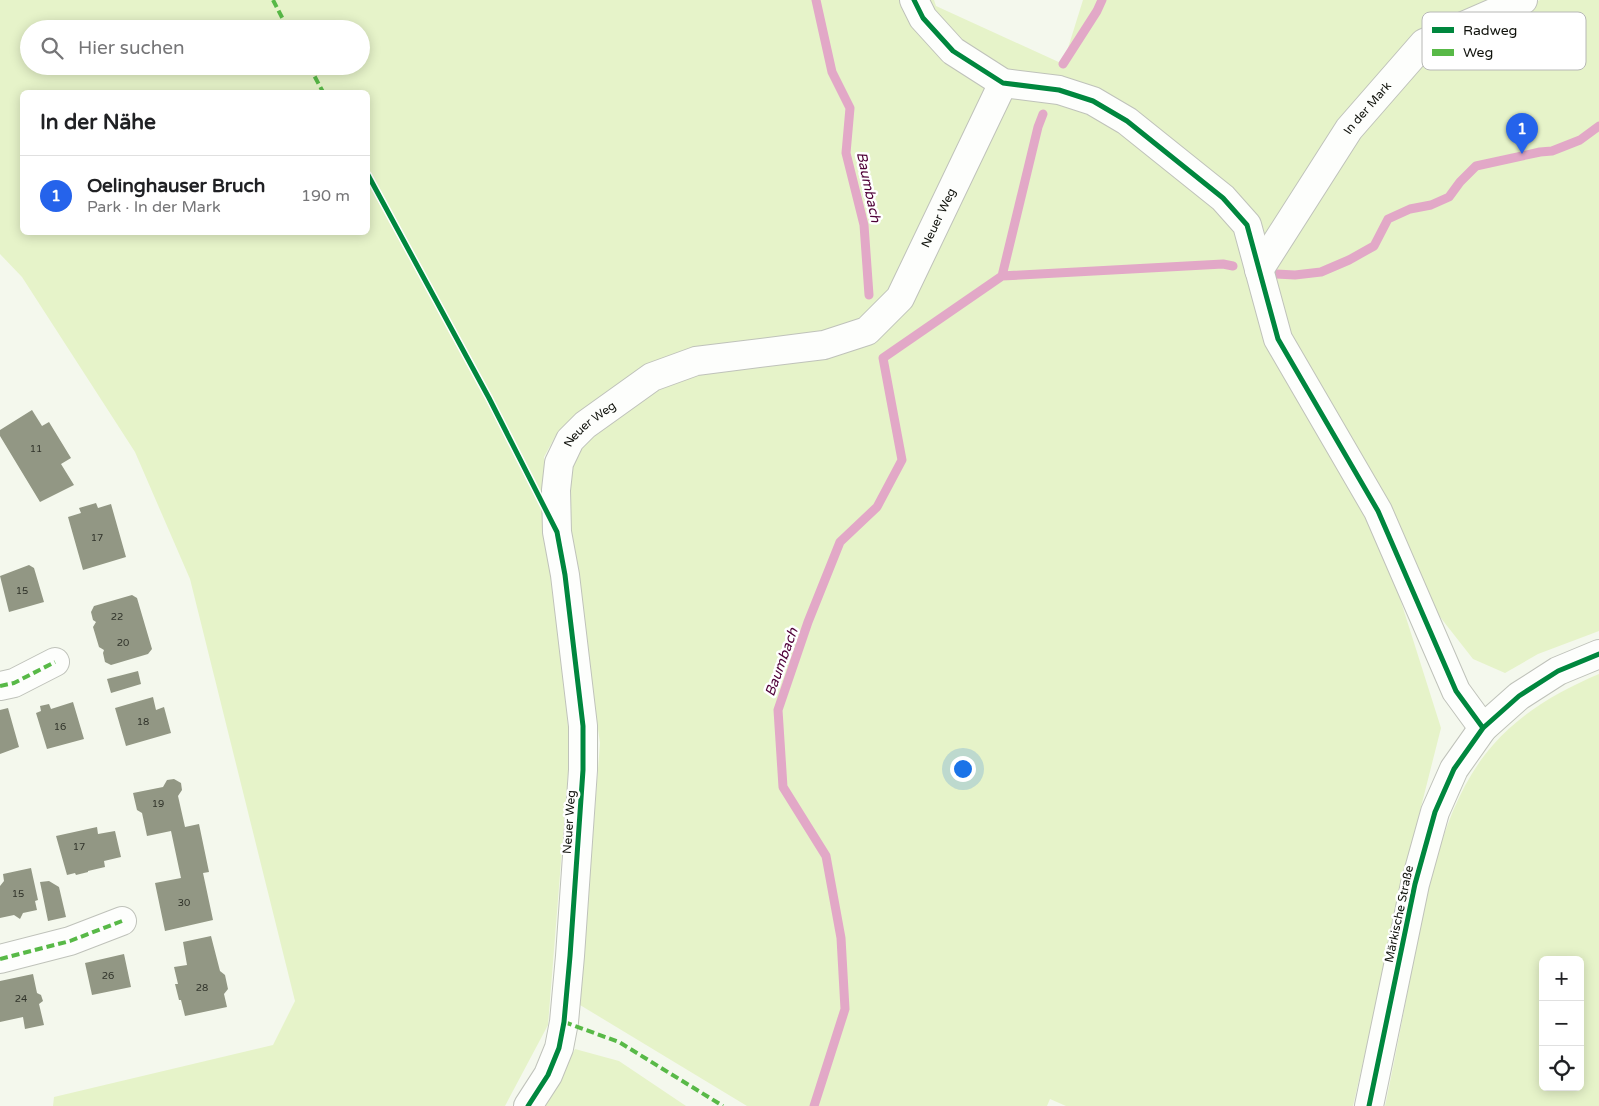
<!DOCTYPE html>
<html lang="de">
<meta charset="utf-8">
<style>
body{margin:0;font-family:"Varela Round",sans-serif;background:#f2f2f2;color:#202124}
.controls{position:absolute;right:15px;bottom:15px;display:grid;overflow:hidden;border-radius:8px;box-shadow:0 2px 12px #0003}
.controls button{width:45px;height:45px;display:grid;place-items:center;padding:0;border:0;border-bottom:1px solid #e0e0e0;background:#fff;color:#202124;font:25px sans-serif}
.you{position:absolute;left:962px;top:768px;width:18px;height:18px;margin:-12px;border:4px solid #fff;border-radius:50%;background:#1a73e8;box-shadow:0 0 0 8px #1a73e833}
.badge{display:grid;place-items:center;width:32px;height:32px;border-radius:50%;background:#2563eb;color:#fff;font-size:16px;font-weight:700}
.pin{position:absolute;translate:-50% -41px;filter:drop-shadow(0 1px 2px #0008)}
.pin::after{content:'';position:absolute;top:26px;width:18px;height:15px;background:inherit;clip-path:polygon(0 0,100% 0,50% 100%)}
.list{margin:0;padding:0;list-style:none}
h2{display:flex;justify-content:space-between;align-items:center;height:65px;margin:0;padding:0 20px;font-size:21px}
h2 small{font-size:16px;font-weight:400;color:#757577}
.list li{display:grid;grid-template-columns:32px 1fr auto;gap:15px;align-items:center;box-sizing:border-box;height:80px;padding:0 20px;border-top:1px solid #e0e0e0}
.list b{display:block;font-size:19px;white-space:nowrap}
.list p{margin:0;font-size:16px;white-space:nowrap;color:#757577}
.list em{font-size:16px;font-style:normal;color:#757577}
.icon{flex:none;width:28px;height:28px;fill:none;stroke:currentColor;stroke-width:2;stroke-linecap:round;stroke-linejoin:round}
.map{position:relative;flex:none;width:1599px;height:1106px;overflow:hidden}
.search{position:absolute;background:#fff;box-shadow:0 2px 12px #0003;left:20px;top:20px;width:350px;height:55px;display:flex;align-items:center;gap:12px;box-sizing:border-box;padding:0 18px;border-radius:28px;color:#757577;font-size:19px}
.panel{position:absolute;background:#fff;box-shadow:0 2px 12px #0003;left:20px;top:90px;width:350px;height:145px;border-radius:8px}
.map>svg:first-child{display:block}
</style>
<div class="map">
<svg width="1599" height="1106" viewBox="0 0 1599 1106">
<rect width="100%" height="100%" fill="#f4f8ed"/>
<path fill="#e6f3c9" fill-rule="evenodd" d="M0 0H934L936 6 1063 64 1083 0H1503L1425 34 1252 275 1378 529 1441 728 1421 807 1353 1106H1066L1050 1099 1047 1106H747L580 1005 600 743 556 435 544 457 570 749 548 1025 505 1106H53L54 1097 273 1045 295 1001 190 579 135 452 22 277 0 254ZM29 29H361V66H29ZM22 92H368V232H22Z
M1540 0H1599V631L1538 654 1505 673 1473 659 1426 599 1282 335 1269 291 1274 252 1355 132 1427 49Z
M1599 674V1106H1385C1394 1064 1402 1021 1410 979 1424 904 1441 803 1493 745 1522 712 1559 691 1599 674ZM1543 960H1580V1087H1543Z
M575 1049 619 1061 686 1106H544Z"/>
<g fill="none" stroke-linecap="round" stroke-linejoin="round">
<path stroke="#e2a8c7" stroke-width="9" d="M816 0 832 72 850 108 846 153 864 225 869 295
M1063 64 1097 11 1102 0
M1276 274 1295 275 1321 272 1349 260 1374 246 1388 219 1410 209 1431 205 1449 197 1460 182 1476 166 1540 152 1552 151 1580 140 1599 126
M1002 276 1038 127 1043 114
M814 1106 845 1009 841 938 826 856 783 787 778 710 808 622 840 542 877 507 902 460 883 358 1002 276 1223 264 1233 266"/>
</g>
<path fill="#929784" d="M32 410 42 426 49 422 71 458 61 464 74 485 40 502 0 436V430Z
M96 503 98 508 111 504 126 557 83 570 68 517 81 513 79 508Z
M29 565 34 568 44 602 9 612 0 576Z
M132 595 137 598 152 649 148 654 111 665 105 662 103 653 104 650 99 647 93 627 96 622 93 620 91 612 94 606Z
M138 671 141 684 111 693 107 679Z
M153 697 156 710 164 707 171 733 126 746 115 708Z
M73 702 84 739 47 749 36 713 41 711 40 706 49 704 51 709Z
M8 708 19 747 0 754V710Z
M174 779 181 783 182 790 178 796 185 827 199 824 209 872 203 873 213 920 165 931 155 883 181 878 171 831 147 836 142 813 137 810 133 793 163 787 167 780Z
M97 827 98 834 115 831 121 857 104 861 105 867 88 871V872L76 875 75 873 67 875 56 836Z
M31 868 38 900 35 901 37 910 23 913 20 919 14 915 0 918V886L4 881 3 874Z
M49 881 59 887 66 917 48 921 40 882Z
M211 936 220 971 225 975 228 989 224 994 227 1007 185 1016 181 1000H179L175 984H178L174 967 187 965 183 942Z
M124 954 131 987 92 995 85 963Z
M33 974 37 993 41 995 43 1001 39 1004 44 1025 25 1029 23 1017 0 1022V981Z"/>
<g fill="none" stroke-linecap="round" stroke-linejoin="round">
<defs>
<g id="street">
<path d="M914 0 923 18 953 51 1003 83 1059 90 1093 101 1127 121 1223 198 1247 225 1278 339 1378 511 1456 691 1483 728"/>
<path id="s1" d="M1259 270 1349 129 1424 43 1523 0"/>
<path d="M0 686 14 683 55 662"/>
<path d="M0 959 70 941 122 921"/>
<path id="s2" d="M528 1106 548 1075 559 1048 564 1022 570 956 583 770V726L565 575 557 532 556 490 559 463 570 440 585 425 652 377 696 361 824 345 867 331 900 298 1003 83"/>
</g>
<path id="secondary" d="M1369 1106 1415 884 1435 812 1454 769 1483 728 1519 696 1558 671 1599 654"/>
</defs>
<use href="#street" stroke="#bfc2ba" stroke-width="30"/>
<use href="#secondary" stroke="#bfc2ba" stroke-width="30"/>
<use href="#street" stroke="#fdfefc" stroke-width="28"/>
<use href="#secondary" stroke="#fdfefc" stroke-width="28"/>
<path stroke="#58b947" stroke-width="4" stroke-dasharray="8 4" stroke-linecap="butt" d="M273 0 288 29
M309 66 323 92
M0 686 14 683 55 662
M0 959 70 941 122 921
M564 1022 619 1042 723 1106"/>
<defs>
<path id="cycleway" d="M914 0 923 18 953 51 1003 83 1059 90 1093 101 1127 121 1223 198 1247 225 1278 339 1378 511 1456 691 1483 728
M368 175 489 398 557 532 565 575 583 726V770L570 956 564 1022 559 1048 548 1075 528 1106
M1369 1106 1415 884 1435 812 1454 769 1483 728 1519 696 1558 671 1599 654"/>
</defs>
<use href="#cycleway" stroke="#fff" stroke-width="8"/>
<use href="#cycleway" stroke="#00873e" stroke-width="5"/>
</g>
<g text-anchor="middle" stroke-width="5" stroke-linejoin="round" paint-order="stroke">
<g font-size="10" fill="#30332a">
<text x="36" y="452">11</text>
<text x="97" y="541">17</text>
<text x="22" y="594">15</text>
<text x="117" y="620">22</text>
<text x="123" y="646">20</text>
<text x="143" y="725">18</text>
<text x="60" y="730">16</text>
<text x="158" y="807">19</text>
<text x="79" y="850">17</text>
<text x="18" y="897">15</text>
<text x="184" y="906">30</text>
<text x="108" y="979">26</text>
<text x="202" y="991">28</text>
<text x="21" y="1002">24</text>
</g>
<g font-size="12" fill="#10120c" stroke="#fff">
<text dy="4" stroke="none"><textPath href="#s1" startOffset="195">In der Mark</textPath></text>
<text dy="4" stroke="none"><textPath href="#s2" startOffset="1140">Neuer Weg</textPath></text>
<text dy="4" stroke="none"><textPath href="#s2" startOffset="705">Neuer Weg</textPath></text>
<text transform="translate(569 822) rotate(-86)" y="4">Neuer Weg</text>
<text transform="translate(1399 914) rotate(-78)" y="4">Märkische Straße</text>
</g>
<g font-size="14" font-style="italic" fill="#4f0138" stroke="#fff">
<text transform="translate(869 187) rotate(78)" y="5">Baumbach</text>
<text transform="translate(781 662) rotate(-70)" y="5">Baumbach</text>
</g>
</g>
<rect x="1422" y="12" width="164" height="58" rx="8" fill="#fff" stroke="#b7b8b6" stroke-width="1"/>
<rect x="1432" y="27" width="22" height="6" fill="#00873e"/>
<rect x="1432" y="49" width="22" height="7" fill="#58b947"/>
<g font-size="14" fill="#10120c">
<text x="1463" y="35">Radweg</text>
<text x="1463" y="57">Weg</text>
</g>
</svg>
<div class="controls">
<button>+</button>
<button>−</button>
<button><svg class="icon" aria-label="locate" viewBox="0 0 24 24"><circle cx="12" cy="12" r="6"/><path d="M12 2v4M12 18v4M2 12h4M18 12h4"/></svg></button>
</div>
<div class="you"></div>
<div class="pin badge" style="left:1522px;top:154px">1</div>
<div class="search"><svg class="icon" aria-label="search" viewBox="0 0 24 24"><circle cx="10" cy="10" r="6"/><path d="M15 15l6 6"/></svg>Hier suchen</div>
<section class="panel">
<h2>In der Nähe<small></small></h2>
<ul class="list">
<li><span class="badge">1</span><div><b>Oelinghauser Bruch</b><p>Park · In der Mark</p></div><em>190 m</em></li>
</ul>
</section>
</div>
